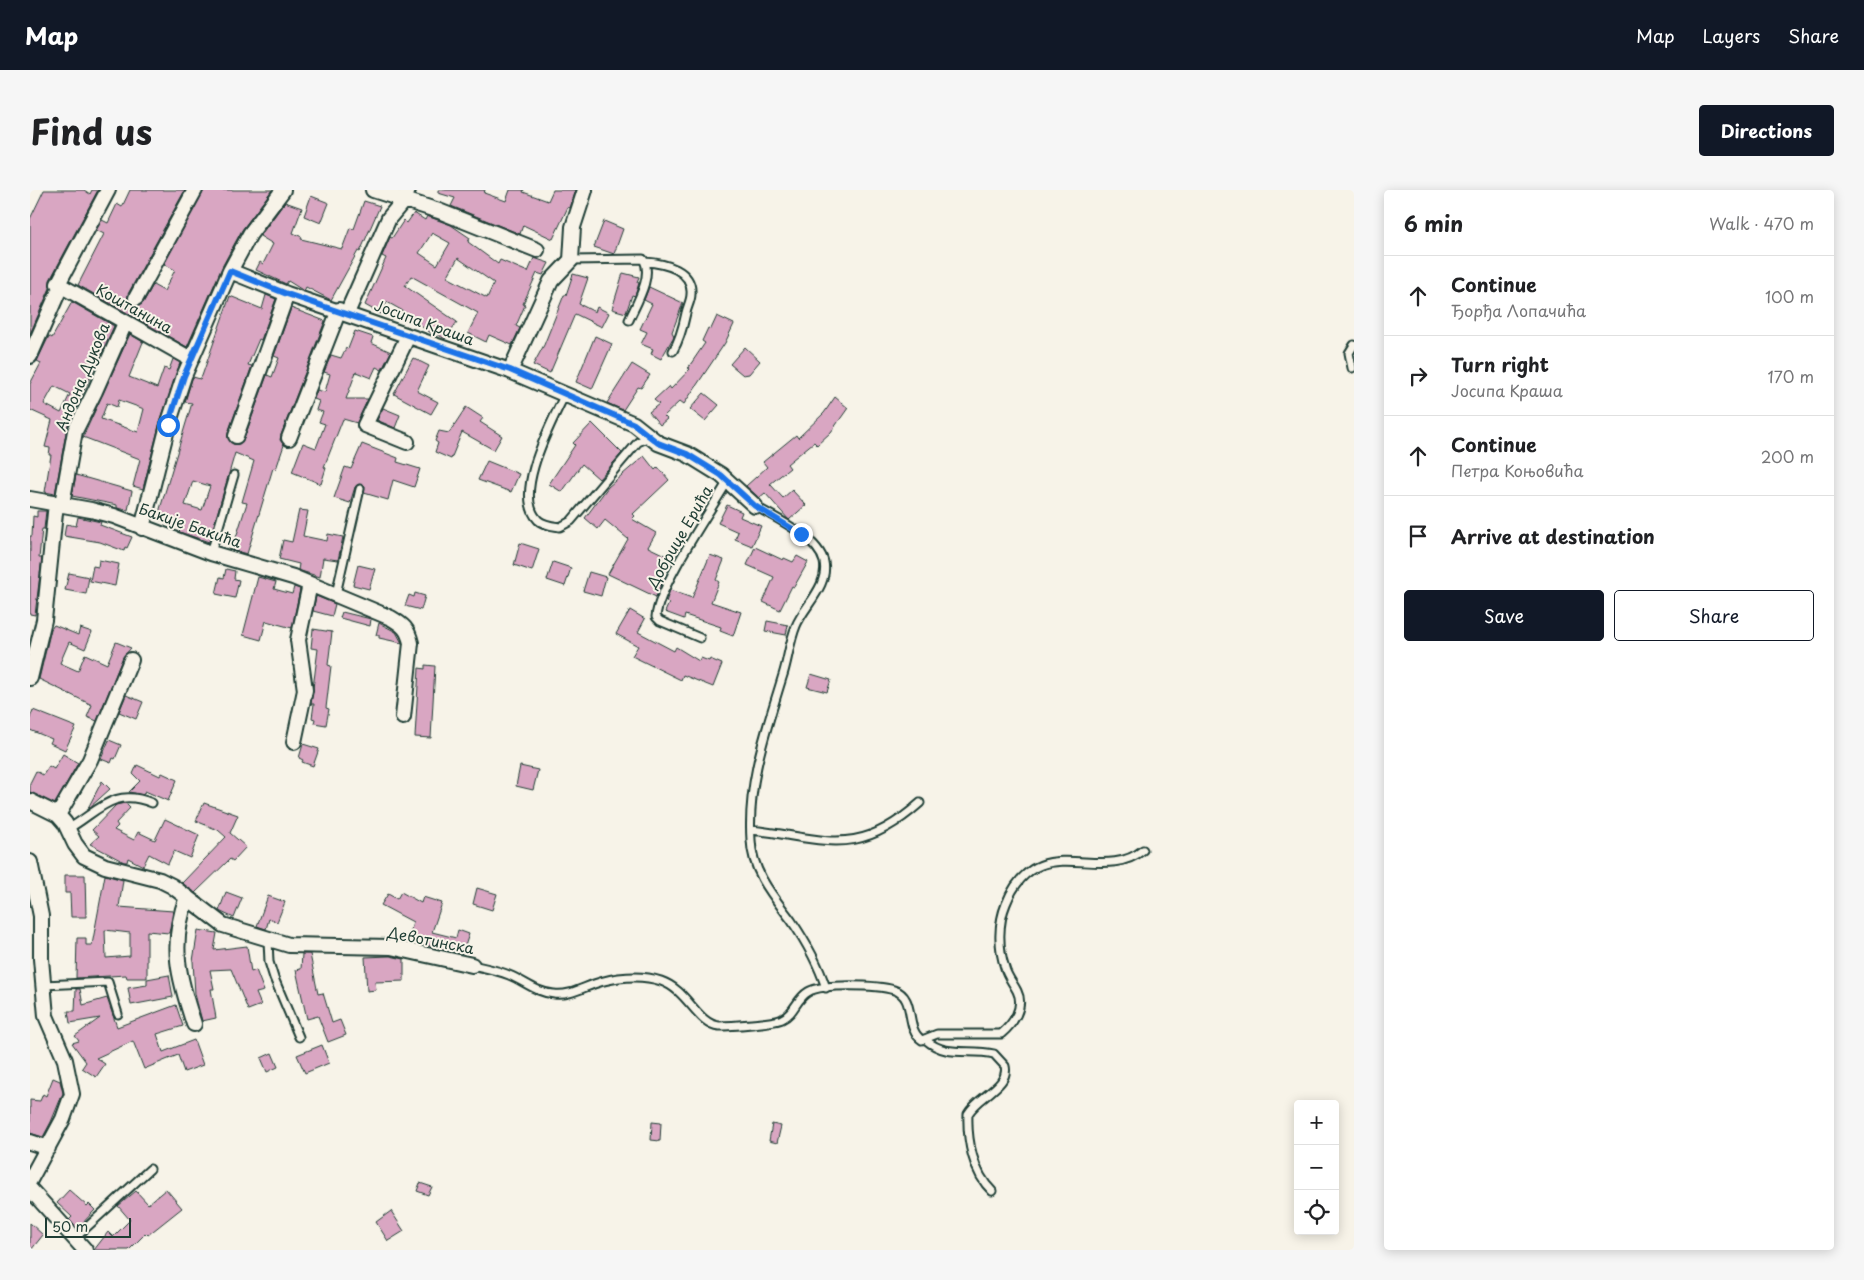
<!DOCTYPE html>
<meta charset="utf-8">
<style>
body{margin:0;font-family:"Playpen Sans",sans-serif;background:#f6f6f6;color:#202124}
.controls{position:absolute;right:15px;bottom:15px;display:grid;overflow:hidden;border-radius:5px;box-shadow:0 2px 12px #0003}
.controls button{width:45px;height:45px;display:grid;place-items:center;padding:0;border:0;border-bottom:1px solid #e0e0e0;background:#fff;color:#202124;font:25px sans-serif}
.scale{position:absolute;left:15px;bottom:12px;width:86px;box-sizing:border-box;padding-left:5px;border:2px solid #1f3d34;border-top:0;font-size:14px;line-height:18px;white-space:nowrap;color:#1f3d34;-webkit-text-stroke:4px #f7f3e8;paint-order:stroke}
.stop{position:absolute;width:15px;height:15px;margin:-11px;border:4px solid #1a73e8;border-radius:50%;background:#fff}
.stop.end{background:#1a73e8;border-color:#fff;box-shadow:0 1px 5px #0008}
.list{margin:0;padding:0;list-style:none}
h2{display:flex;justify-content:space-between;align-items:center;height:65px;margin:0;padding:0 20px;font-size:21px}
h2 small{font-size:16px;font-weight:400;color:#757577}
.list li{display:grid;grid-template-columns:32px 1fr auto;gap:15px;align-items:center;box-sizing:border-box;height:80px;padding:0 20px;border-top:1px solid #e0e0e0}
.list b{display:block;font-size:19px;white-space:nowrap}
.list p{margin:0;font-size:16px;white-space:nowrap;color:#757577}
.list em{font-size:16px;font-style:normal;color:#757577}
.actions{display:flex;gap:10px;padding:15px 20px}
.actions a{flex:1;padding:11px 0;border:1px solid #111827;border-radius:5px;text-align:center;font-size:18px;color:#111827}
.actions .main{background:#111827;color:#fff}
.icon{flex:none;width:28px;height:28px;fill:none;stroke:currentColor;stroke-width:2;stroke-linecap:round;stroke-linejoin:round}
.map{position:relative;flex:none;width:1324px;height:1060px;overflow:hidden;border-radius:5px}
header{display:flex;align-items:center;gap:30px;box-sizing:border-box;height:70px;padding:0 25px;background:#111827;color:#fff}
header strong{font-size:24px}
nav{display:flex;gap:28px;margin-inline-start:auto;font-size:18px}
.intro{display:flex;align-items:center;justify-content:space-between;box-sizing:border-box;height:120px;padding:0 30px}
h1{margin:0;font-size:35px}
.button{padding:12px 22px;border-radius:5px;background:#111827;color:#fff;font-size:18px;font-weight:700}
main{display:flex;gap:30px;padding:0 30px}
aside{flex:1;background:#fff;border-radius:5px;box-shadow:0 2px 12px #0003}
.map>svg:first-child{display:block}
</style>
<header>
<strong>Map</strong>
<nav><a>Map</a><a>Layers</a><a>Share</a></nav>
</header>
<div class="intro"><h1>Find us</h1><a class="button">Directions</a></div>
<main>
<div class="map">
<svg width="1324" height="1060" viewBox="0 0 1324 1060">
<rect width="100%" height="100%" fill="#f7f3e8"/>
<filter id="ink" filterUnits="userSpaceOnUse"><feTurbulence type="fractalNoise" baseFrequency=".02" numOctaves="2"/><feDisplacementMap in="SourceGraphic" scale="10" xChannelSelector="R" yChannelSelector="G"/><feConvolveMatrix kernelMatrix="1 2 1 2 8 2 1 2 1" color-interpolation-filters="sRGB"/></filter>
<g filter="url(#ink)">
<path fill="#d9a6c2" stroke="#1f3d34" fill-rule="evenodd" d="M14 0H54L60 4 62 0H68L20 90V98L0 144V29Z
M100 0H155L98 104V112L106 117 113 113 123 95 134 101 145 80 134 74 174 0H242L212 40 192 77 157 157 48 95 74 44 66 40 72 30 78 33 87 14 92 17Z
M408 0H455L454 3 476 11 480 0H494L493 2 518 11 523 0H546L540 18 538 17 523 49 493 35 490 44 421 16 425 8 408 3Z
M281 6 299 13 291 33 274 26Z
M334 11 350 16 330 62 328 61 301 110 276 97 274 101 258 91 256 94 226 80 230 72 233 74 243 54 230 46 255 12 272 18 263 43 272 47 271 49 312 59 320 38 324 39Z
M384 23 395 30 397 26 421 35 440 48 438 52 468 74 470 70 498 82 504 68 519 73 513 85 507 83 493 114 495 115 486 136 490 138 482 155 459 145 456 152 438 143 448 123 381 86 375 96 427 132 415 149 402 141 401 143 388 134 389 132 372 123 373 121 357 112 351 124 335 115 356 68 352 66 360 47 362 48 374 30 377 33ZM402 43 420 53 407 75 389 63ZM428 68 464 93 457 108 417 87Z
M574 31 593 39 584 64 564 57Z
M593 83 609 87 607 92 609 93 605 106 602 105 596 123 582 119Z
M543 84 558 88 549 114 565 122 567 117 579 123 572 137 545 124 520 183 503 175 514 155 534 105H536Z
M619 97 653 113 642 142 644 146 631 169 621 164 623 159 611 154 617 142 610 139 622 114 614 110Z
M236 105 246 109 231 150 229 149 218 175 222 176 198 243V248L203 254H208L214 249 237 185 242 187 249 168 244 166 261 118 295 131 251 245 250 250 254 255 246 279 243 278 217 364 202 360 217 313 212 312 224 271 205 263 179 352 149 342 151 336 127 329 162 213 155 212 162 189 163 187 170 189 172 186 200 106 232 119ZM163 291 180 296 172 320 155 315Z
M42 112 84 136 37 237 25 304 15 302 21 265H19L20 258 15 257 22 230 0 220V194L11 173 7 171 19 146 22 148ZM24 196 40 204 31 223 14 214Z
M687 126 704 134 695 153 654 214 650 211 634 226 637 229 630 235 619 222 629 214 624 210 639 196 641 199 660 179 658 178 675 153 672 151 678 138 681 139Z
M325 141 343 147 341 153 361 162 352 180 346 177 341 188 326 182 316 209H338L327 233 313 229 294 277 296 278 291 294 262 282 273 253 286 258 295 234 289 232 293 222 286 220 289 211 284 209 287 200 295 202 300 184 294 182 301 165 311 168 316 158 318 159Z
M100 144 113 152 99 187 127 198 134 178 139 180 143 169 150 173 130 232 113 299 103 296 110 269 53 247ZM89 210 114 219 108 242 71 229 77 213 87 217Z
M565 146 582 154 562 199 546 192Z
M715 157 730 171 719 184 713 185 700 174Z
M383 168 399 176 387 201 408 212 401 224 364 204Z
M602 174 620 185 611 198 608 197 593 220 577 213Z
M674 203 689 215 675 231 660 219Z
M805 207 818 218 801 242 787 255 784 252 757 274 760 278 740 294 753 308 762 300 776 315 759 330 735 303 729 308 716 296 737 277 733 272 766 245 768 248 794 223Z
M436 217 453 228 450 232 472 246 464 260 432 242 421 269 405 262 408 253 405 251 409 241 419 243Z
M353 218 370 225 365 238 347 230Z
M562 233 592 263 569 289 552 274 532 302 519 294 545 255 543 253Z
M332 254 368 268 367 272 390 279 384 297 363 290 358 310 334 303 335 297 329 294 325 297 320 313 304 308 315 277 321 279Z
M614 266 625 280 628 277 639 290 603 324 605 326 602 329 626 343 618 357 639 367 627 390 632 392 626 407 578 384 598 349 575 330 568 339 555 328 578 297Z
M457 271 489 284 481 302 448 290Z
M46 285 102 301 98 320 87 318V315L42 306Z
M697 315 712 322 710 327 731 336 722 356 705 349 708 342 688 333Z
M269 320 278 321 273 346 297 351 298 344 313 347 308 370 293 368 290 387 268 380 269 374 249 369 253 350 262 352Z
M7 321H16L14 339H12L9 368H12L5 425 0 424V346H2L3 326 7 327Z
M48 327 71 332 70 335 102 347 97 358 95 357 94 361 70 352 34 346 36 334 46 336Z
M490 353 509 359 502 381 484 375Z
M725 357 753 370 754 368 763 372 767 366 778 372 764 397 762 396 750 420 733 412 744 387 717 375Z
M680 365 694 370 686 390 689 392 681 412 711 422 703 446 690 441 691 437 655 425 654 429 635 422 639 413 636 412 640 400 662 408Z
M69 370 89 374 85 396 60 391 63 376 68 377Z
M523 372 541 378 535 396 517 390Z
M328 375 345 379 339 399 323 395Z
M196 379 205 381 204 389 209 390 205 408 186 404 190 387 194 388Z
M559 382 576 387 571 406 553 401Z
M39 383 59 387 56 404 35 400Z
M228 387 246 392 244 399 262 404 264 397 270 399 262 438 236 431 231 450 213 445Z
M385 403 395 406 391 420 375 416 379 405 384 407Z
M286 406 305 414 302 426 283 421Z
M600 420 615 429 608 442 644 461 646 457 669 471 671 468 679 471 680 469 692 474 683 497 653 485 651 490 602 466 608 456 586 444Z
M312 422 341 429 340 436 310 428Z
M737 431 758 435 756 445 735 441Z
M349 433 366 442 372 453 349 448V445H346Z
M24 435 48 445 50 438 62 442 55 459 39 452 30 473 48 481 55 464 77 474 86 452 101 458 93 467 67 531 57 527 62 515 9 489 21 439Z
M283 439 302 442 298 475 301 476 296 518 299 519 296 535 284 533 285 529 282 528 284 514H281L288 459 281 458Z
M395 475 405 476 401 548 385 547 389 478 395 479Z
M781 484 801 490 797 502 777 497Z
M96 505 113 512 106 529 89 522Z
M3 520 46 537 35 560 20 553 22 549 0 540V528Z
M79 550 91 555 85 569 83 568 81 573 71 569Z
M273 554 289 559 283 576 272 572 273 570 269 568Z
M33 564 48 573 25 614 0 602V593L6 581 13 585 19 576 24 579Z
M107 575 130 586 132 583 147 590 138 611 115 601 113 605 99 602 110 591 103 584Z
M490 576 508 580 503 600 486 596Z
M72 591 80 599 59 618H58Z
M95 613 100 618 86 633 88 636 84 640 104 650 108 642 125 650 135 629 169 645 160 668 144 661 138 674 119 664 113 676 98 668 97 672H94L60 654 69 646 62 640 86 615Z
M174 613 208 625 200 643 216 657 203 671 200 669 165 703 152 693 196 647 188 640 166 631Z
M35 685H55L56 727H41L40 703H35Z
M75 685 93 690 89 717 143 721 139 743 117 741V788H97L96 785 46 788 47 748H56V755H62ZM75 740 100 743V766L76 768Z
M447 698 467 704 462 720 443 714Z
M196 702 212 708 204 728 189 721Z
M371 702 391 713 393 707 412 713 402 742 426 748 428 740 439 744 433 762 378 752 383 732 351 715 358 704 367 709Z
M238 706 255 712 247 732 239 729 236 739 227 736Z
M168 740 187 743 184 760 217 756 221 782 226 780 234 801 226 803 231 815 218 820 201 779 180 780 184 799H181L186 828 172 831 165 804 163 771Z
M272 764H280L288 804 293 803 302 833 310 830 316 845 298 852 288 826 277 829 266 780 271 779Z
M360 766 374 769V791L345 792 346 800 337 801 335 767Z
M139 785 143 807 101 815 98 798 117 795V789Z
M46 799H50L53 815 77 808 87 837 146 815 153 836 127 844 133 862 164 850 173 875 154 882 148 865 114 879 103 851 66 868 75 874 66 887 52 878 56 872 42 853 49 851 45 846 70 828 40 833 38 821H45Z
M292 855 299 873 275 883 267 865Z
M242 863 248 877 237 882 231 868Z
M23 888 30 891 33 903 21 932 13 947 0 943V910L10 911 13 904 16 906Z
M622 932 631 933 630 951 621 950Z
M742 934 751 936 747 953 739 951Z
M390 993 402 997 398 1005 387 1001Z
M136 999 152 1018 118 1045 116 1043 99 1060H64L78 1042 83 1047 100 1030 88 1016 106 1001 118 1014Z
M39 1000 57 1016 59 1014 65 1020 47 1039 39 1030 42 1027 27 1013Z
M361 1021 374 1041 358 1051 346 1032Z
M0 1033 13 1045 1 1060H0Z"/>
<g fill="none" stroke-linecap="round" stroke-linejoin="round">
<defs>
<path id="lane" d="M541 70 613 69C624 85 606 114 599 130
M615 72C635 73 663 80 661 104 661 111 657 117 656 123 653 137 650 149 643 161
M1322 178 1319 163 1324 155
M535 204C522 232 482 304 508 330 513 335 523 336 530 337L541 331 608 252 619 247
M725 316C745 328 788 347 794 372 799 396 774 416 766 436 759 453 758 471 752 488 736 541 717 593 721 650 722 682 743 706 761 730 774 749 789 776 796 798
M181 363 204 285
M306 404 330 299
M670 448 630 431 626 427C628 397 681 320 698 291
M38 639C69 621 83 597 122 613
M721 640C795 648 826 670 890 613
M238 750 239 772 244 788 269 847
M442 775C455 778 467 780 479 785 494 791 507 803 524 804 538 806 550 799 564 794 584 787 610 784 631 791 658 800 667 834 689 836 699 836 745 833 752 829 765 823 766 809 778 802 792 793 848 795 864 800 887 807 874 839 892 850L907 844H971C983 834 995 817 987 801 983 793 977 786 975 778 968 758 968 733 976 714 1007 637 1071 695 1113 660
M14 795 78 792 88 824
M896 850C916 868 940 858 964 864L975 876C980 896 948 906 938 924 937 950 943 983 962 1001
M44 1049 120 979"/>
<path id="street" d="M78 0 28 94 161 169
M253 0 220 44 200 81 257 104 480 181 521 91 541 70 543 37 555 0
M343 0 409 21 507 60
M106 108 165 0
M317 123 359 28 374 10 378 0
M0 166 30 98
M480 181 604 234 628 253 657 264 691 285 725 316
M206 246 257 104
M259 248 309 120
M377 252 335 235 378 146
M0 309 61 320 84 326 181 363 263 387 361 428C373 435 378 439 381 453L373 527
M32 314 45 241 65 201 95 133
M112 338 138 235 154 186 200 81
M0 488 14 430 26 313
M264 552 275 500 268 450 280 394
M0 611 28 625 35 633 45 654 54 666 75 676 130 690 142 696 193 735 259 755 361 757 442 775
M28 625 60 570 101 470
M0 672 11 726V769L16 826 35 870 42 904 33 929 0 990
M157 707C139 755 149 789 164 834
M0 952 18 958
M0 999 55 1060"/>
</defs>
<use href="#lane" stroke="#1f3d34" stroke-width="11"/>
<use href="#street" stroke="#1f3d34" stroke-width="18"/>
<use href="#lane" stroke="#f7f3e8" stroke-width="7"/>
<use href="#street" stroke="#f7f3e8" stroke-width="14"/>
</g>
</g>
<g fill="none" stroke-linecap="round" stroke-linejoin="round" filter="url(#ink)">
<path stroke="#1a73e8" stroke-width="6" d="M138 235 154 186 200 81 257 104 480 180 604 234 628 253 657 264 691 285 725 316 771 344"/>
</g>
<g text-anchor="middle" stroke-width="4" stroke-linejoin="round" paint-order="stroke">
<g font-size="15" fill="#1f3d34" stroke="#f7f3e8">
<text transform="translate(104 119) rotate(29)" y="5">Коштанина</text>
<text transform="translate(394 133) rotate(20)" y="5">Јосипа Краша</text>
<text transform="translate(53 187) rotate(-67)" y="5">Андона Дукова</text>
<text transform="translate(160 336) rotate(19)" y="5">Бакије Бакића</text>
<text transform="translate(650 347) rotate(-60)" y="5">Добрице Ерића</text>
<text transform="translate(401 751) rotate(11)" y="5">Девотинска</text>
</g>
</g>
</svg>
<div class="controls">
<button>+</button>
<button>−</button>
<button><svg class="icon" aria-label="locate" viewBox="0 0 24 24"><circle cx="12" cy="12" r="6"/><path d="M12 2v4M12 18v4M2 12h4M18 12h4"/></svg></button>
</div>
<div class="scale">50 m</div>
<div class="stop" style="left:138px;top:235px"></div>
<div class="stop end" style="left:771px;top:344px"></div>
</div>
<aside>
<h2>6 min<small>Walk · 470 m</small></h2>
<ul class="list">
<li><svg class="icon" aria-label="ahead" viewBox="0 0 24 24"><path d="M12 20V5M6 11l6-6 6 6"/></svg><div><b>Continue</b><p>Ђорђа Лопачића</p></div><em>100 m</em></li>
<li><svg class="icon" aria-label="right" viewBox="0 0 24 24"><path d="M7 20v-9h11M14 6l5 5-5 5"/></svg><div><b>Turn right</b><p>Јосипа Краша</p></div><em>170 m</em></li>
<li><svg class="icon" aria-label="ahead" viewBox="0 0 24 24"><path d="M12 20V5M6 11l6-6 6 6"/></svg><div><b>Continue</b><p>Петра Коњовића</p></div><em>200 m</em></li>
<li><svg class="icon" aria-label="arrive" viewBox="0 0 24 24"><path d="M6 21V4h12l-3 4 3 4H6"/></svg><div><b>Arrive at destination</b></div></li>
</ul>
<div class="actions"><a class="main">Save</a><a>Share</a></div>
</aside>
</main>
